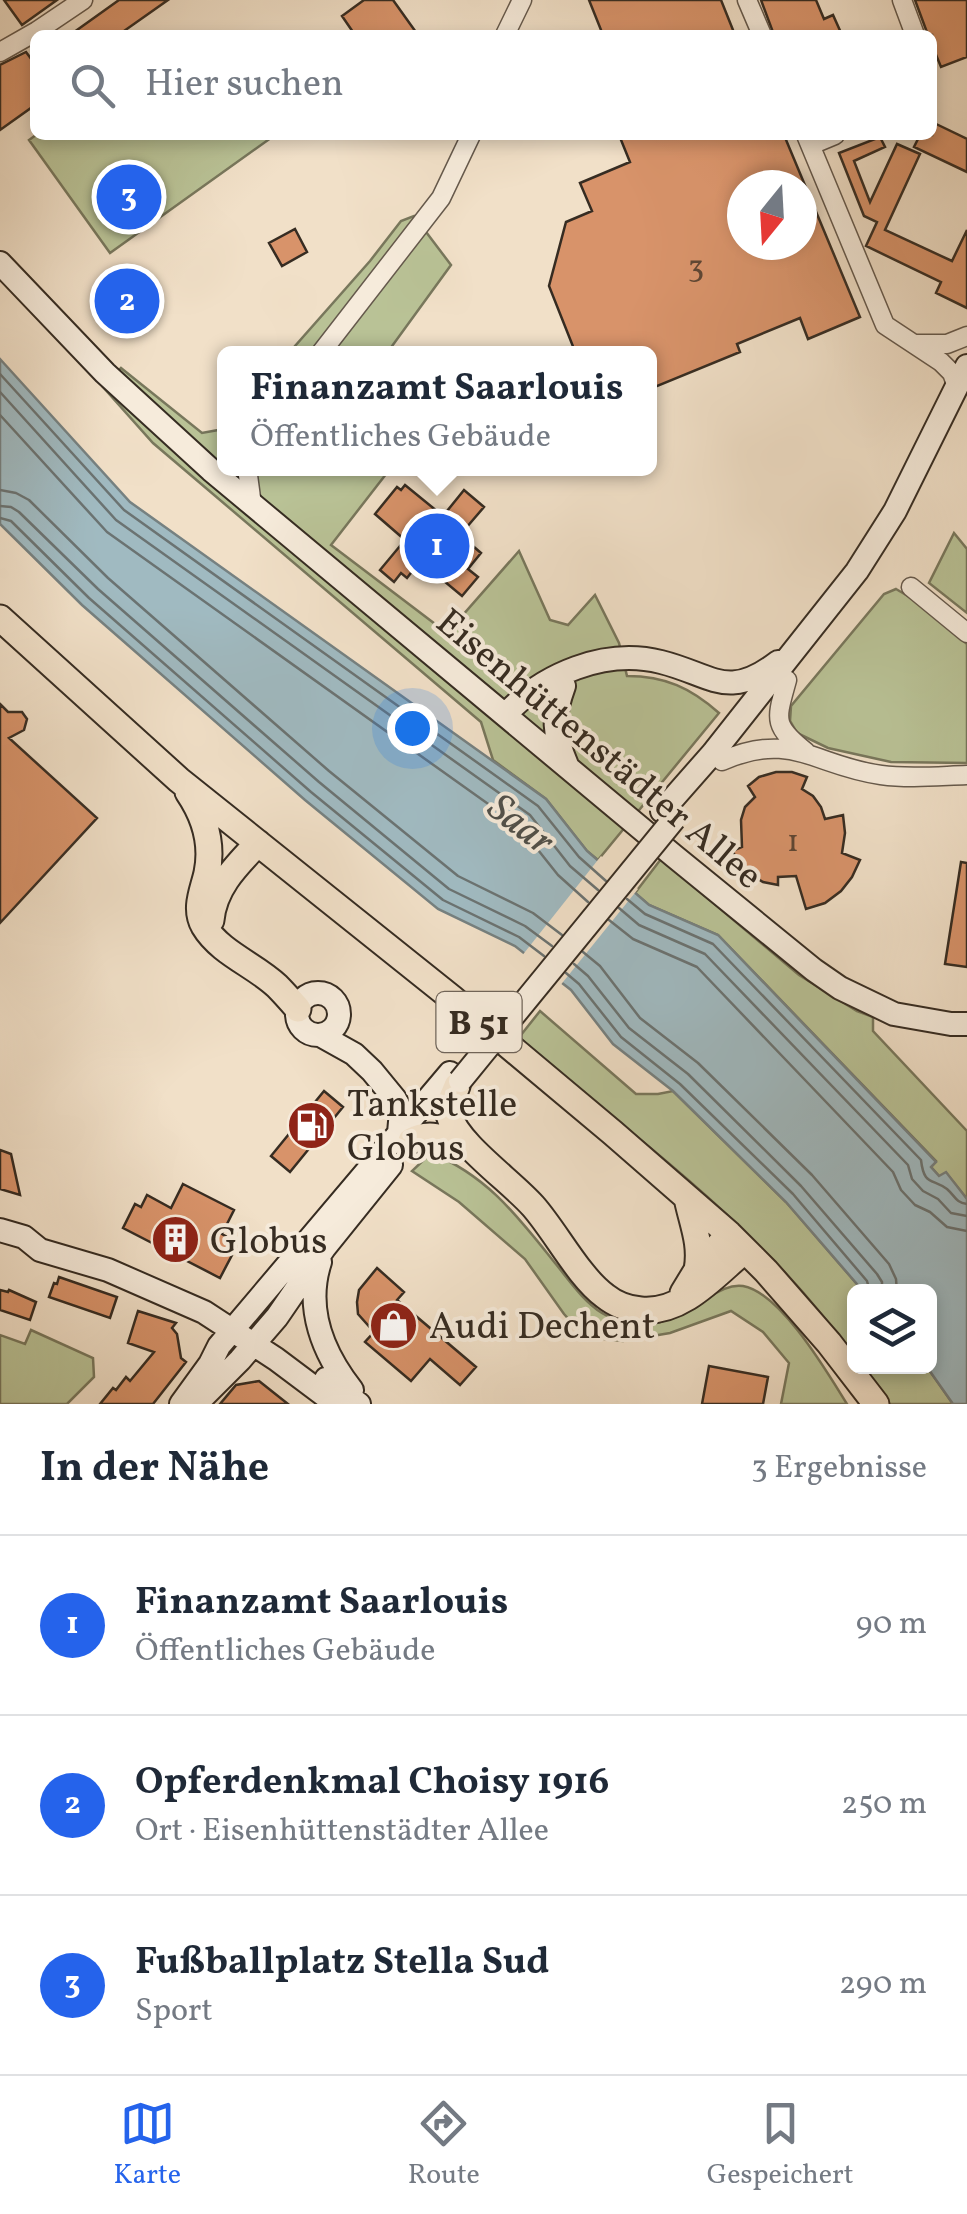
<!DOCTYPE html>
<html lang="de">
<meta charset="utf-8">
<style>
body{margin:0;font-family:Vollkorn,serif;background:#f6f6f7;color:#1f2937}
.controls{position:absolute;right:30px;bottom:30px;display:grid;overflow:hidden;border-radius:15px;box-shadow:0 5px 15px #0003}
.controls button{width:90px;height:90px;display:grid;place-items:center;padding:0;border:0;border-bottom:2px solid #e0e1e3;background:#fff;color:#1f2937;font:50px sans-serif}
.compass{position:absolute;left:727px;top:170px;width:90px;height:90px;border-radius:50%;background:#fff;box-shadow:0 5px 15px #0003;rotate:198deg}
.you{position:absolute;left:412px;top:728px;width:35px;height:35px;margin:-25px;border:8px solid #fff;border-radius:50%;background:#1a73e8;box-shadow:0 0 0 15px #1a73e833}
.badge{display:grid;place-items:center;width:65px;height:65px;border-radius:50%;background:#2563eb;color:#fff;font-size:32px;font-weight:700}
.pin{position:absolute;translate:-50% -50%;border:5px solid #fff;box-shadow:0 2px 10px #0006}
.popup{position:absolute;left:217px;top:346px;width:440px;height:130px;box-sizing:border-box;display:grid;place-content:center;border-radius:15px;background:#fff;filter:drop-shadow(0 2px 8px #0005);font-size:32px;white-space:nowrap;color:#747a83}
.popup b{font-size:38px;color:#1f2937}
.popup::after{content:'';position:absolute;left:50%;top:100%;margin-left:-20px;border:20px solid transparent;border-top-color:#fff}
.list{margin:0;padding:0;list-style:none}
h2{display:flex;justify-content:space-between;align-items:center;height:130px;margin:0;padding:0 40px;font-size:42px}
h2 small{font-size:32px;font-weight:400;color:#747a83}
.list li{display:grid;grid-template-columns:65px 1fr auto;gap:30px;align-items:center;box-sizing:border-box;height:180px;padding:0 40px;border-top:2px solid #e0e1e3}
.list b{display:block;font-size:38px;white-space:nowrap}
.list p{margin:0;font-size:32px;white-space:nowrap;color:#747a83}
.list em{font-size:32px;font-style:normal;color:#747a83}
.icon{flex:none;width:55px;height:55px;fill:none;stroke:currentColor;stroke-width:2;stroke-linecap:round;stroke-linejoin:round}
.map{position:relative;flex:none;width:967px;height:1404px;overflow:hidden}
.search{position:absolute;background:#fff;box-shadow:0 5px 15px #0003;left:30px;right:30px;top:30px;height:110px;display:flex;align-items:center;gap:25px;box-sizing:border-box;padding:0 35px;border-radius:15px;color:#747a83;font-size:38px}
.sheet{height:670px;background:#fff}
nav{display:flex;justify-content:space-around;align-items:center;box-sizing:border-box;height:140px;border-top:2px solid #e0e1e3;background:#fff;font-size:28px;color:#747a83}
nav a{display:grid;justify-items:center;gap:5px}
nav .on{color:#2563eb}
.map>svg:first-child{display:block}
</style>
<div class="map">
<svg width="967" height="1404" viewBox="0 0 967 1404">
<rect width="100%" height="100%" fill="#f1e0c8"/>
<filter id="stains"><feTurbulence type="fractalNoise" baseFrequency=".002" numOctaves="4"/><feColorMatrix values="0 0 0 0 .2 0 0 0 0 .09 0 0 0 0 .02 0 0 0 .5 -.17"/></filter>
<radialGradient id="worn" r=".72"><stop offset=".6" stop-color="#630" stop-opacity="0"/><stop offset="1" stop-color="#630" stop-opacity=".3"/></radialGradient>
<path fill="#b9c296" stroke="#78775c" stroke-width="2.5" d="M36 135H275L110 253 29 140Z
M414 216 451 265 387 353 288 354 370 261 401 221Z
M121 368 202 433 218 430 224 424 225 468 390 469 331 545 447 633 519 551 550 620 568 625 595 595 619 643 627 676C665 676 691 688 719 713L598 860 587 851 546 799 493 760 481 722 153 443 103 387Z
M954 533 967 549V613L929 583Z
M896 589 918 602 967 644V763L891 762 828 748 797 733 790 721 791 706 884 594Z
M661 859 799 975 857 1011 873 1017V1031L967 1131V1199L946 1173 940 1177 931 1167 936 1161 718 935 649 905 635 893Z
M540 1011 636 1094H658L673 1091 786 1202 863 1291 854 1292V1358C771 1235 632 1134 517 1040Z
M431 1153C488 1176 518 1217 555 1263 569 1280 583 1301 602 1313 643 1339 672 1319 708 1298 718 1291 730 1284 743 1286 781 1293 827 1372 847 1404H781L789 1363 763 1332 731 1311 670 1333 623 1341 585 1337 564 1314 525 1259 459 1202 412 1171Z
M31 1330 93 1358 94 1377 67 1404H0V1335L25 1344Z
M860 1367H927L953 1404H885Z"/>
<path fill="#a0bac1" stroke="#768181" stroke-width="2.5" d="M0 359 130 502 546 799 587 851 649 905 718 935 936 1162 931 1167 939 1176 946 1172 967 1199V1404H953L927 1367 930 1366V1292L863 1291 786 1202 673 1091 613 1044 571 990 515 946 438 909 305 800 82 605 0 524Z"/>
<path fill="#f1e0c8" d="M601 856 638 889 559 987 521 957Z"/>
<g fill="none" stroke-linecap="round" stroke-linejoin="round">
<path stroke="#6b7372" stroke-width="2.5" d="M0 374 124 510 538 806 579 857 606 881
M0 392 116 520 530 815 570 866 598 890
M0 415 107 532 519 826 558 875 588 902
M0 490 16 493 29 500 108 578 329 771 458 876 533 913 562 935
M0 506 11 507 19 512 98 589 319 782 449 889 525 926 552 946
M0 518 11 521 89 598 311 792 443 900 519 937 544 956
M627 899 645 914 713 944 921 1160C924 1186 932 1178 947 1189 956 1197 955 1202 967 1204
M619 908 639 925 705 954 908 1165 912 1179 923 1191 938 1199 951 1213 967 1216
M609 920 633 939 697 967 893 1172 901 1190 915 1205 930 1212 947 1227 967 1231
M583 952 600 966 640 1018 698 1063 812 1175 889 1264 896 1279 897 1292
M574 964 588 976 629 1028 688 1074 801 1186 877 1274 882 1282V1292
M566 973 579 984 621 1037 680 1084 793 1194 867 1281 870 1292"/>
</g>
<path fill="#d8936a" stroke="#362c22" stroke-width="2.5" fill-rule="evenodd" d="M4 0H57L22 25Z
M119 0H168L124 31 127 35H70Z
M364 0H393L418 35H355L342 16Z
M589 0H721L735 35H603Z
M761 0H816L824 19 833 15 842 35H774Z
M915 0H967V57L941 67 932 45V35H928Z
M26 52 35 64V105L0 130V65Z
M932 122 967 139V172L914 147 920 135H932Z
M619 135H784L860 317 808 339 800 318 737 344 740 352 650 389V354H576L549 286 566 222 592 211 580 183 630 162ZM742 185H802V245H742Z
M880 137 885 147 854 161 870 202 897 144 920 154 885 230 952 261 967 230V308L936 293 941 282 866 246 877 222 864 216 839 153Z
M295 229 307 252 282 266 269 243Z
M405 485 443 516 464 490 484 507 460 535 481 553 468 569 478 577 462 596 420 561 407 578 401 573 394 582 380 570 405 540 375 514 397 487 401 490Z
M0 704 8 712H22L27 719 24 730 9 738 97 818 0 923Z
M776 772H792L807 777 802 789 813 796 821 807 825 819 843 815 845 833 842 853 860 860 852 877 841 891 825 903 806 909 796 876 778 877V885L763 882 747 872 732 851 742 847 741 820 745 807 755 797 748 786 759 777Z
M961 862 967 863V967L945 964Z
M324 1091 343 1107 290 1172 271 1156Z
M0 1150 11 1154 20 1195 0 1189Z
M183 1184 234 1210 222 1234 234 1241 228 1252 232 1255 220 1278 123 1228 135 1204 141 1207 147 1195 171 1208Z
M377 1268 404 1292 397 1300 476 1367 460 1385 430 1359 411 1381 365 1342 374 1332 358 1314 357 1302 359 1290Z
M59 1277 117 1297 110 1318 49 1297 54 1283 57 1284Z
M0 1290 8 1292 9 1290 36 1302 30 1320 0 1310Z
M138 1311 176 1323 172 1328 177 1334 181 1358 186 1362 153 1404H100L113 1388 116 1390 126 1377 130 1381 154 1352 128 1343Z
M709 1366 768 1377 763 1404H702Z
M259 1381 288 1404H220L236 1385Z"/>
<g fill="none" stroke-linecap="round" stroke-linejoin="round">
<defs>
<path id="street" d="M747 0 762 35
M902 0 915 35
M505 35 522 0
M0 52 37 31 83 0
M806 135 885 325 941 362 952 373 957 387
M811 145 835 135
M916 344H947L967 336
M320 354 441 198 471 135
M247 468 252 505
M911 587 967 633
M787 680C776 720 772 725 806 752
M722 761C792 730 815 766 881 775 909 779 938 776 967 775"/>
<path id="secondary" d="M0 263 105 373 211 470 674 856 814 970 840 988 894 1014 951 1024H967
M564 686C552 719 553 732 567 765
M505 715C543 674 605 648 661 662 713 675 727 701 778 662
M662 811 713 753 857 571 895 511 967 366
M297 1014a21 21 0 1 1 42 0a21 21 0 1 1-42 0Z
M320 1035 354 1054 372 1071 395 1099 401 1111 399 1133
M0 1230 24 1237 40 1250 108 1270 204 1312 276 1359 336 1404
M320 1262C305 1308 323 1353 352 1390
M326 1379 359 1404
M181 1404 210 1364 219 1346 450 1073
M196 1404 240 1360 277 1317 325 1247 391 1165"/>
<path id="primary" d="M0 618 179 780 453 999 613 1133 729 1234 766 1271 829 1343 876 1404
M188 792C205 817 213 844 207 873 203 891 194 908 204 926 220 953 255 965 277 986 284 993 291 1001 298 1009
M211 920C214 887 237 865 258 843
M457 1086C454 1094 447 1106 449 1115 458 1145 511 1181 533 1206 556 1232 578 1276 605 1296 615 1304 628 1309 641 1310 683 1314 716 1274 745 1250
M411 1141C431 1130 449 1140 469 1147
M687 1198C692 1223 702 1244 697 1270
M683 1293 697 1270 729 1234"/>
</defs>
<use href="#street" stroke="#65594c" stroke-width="21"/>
<use href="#secondary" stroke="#362c22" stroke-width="26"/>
<use href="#primary" stroke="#362c22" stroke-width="29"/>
<use href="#street" stroke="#f6ebdb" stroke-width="18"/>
<use href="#secondary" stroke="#f6ebdb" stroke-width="22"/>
<use href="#primary" stroke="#f1e0c8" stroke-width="25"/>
<defs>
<path id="secondary-bridge" d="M460 1081 674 819"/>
</defs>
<use href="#secondary-bridge" stroke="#362c22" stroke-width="26" stroke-linecap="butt"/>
<use href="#secondary-bridge" stroke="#f6ebdb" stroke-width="22"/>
</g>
<defs>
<symbol id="fuel-disc" viewBox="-11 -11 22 22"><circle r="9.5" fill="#8f2418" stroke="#f6ebdb"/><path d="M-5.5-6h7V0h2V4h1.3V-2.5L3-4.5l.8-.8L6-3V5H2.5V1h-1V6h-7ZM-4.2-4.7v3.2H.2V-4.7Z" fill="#fff"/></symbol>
<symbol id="building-disc" viewBox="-11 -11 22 22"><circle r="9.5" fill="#8f2418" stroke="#f6ebdb"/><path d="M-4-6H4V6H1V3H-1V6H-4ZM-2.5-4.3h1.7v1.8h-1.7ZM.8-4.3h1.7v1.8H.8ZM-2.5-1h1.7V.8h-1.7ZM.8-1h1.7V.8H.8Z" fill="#fff"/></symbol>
<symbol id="shop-disc" viewBox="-11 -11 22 22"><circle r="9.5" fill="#8f2418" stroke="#f6ebdb"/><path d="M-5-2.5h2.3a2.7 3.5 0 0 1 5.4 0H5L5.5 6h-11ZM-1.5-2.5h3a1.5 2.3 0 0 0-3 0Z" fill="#fff"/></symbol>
</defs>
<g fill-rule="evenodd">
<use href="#fuel-disc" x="284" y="1098" width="55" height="55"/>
<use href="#building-disc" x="148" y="1212" width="55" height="55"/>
<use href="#shop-disc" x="366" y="1298" width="55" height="55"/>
</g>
<g text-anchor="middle" stroke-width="8" stroke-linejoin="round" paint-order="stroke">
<g font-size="32" fill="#5e4634">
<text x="696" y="277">3</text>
<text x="793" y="851">1</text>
</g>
<rect fill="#f6ebdb" stroke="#70655a" stroke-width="2.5" x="436.5" y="992" width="85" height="60" rx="8"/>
<g font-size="35" font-weight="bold" fill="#362c22">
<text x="479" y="1034">B 51</text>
</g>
<g font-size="38" fill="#362c22" stroke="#f6ebdb">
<text transform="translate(600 748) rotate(40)" y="13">Eisenhüttenstädter Allee</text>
</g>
<g font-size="38" fill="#362c22" stroke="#f6ebdb" text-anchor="start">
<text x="347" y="1116">Tankstelle<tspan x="347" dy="44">Globus</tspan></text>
<text x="210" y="1253">Globus</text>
<text x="429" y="1338">Audi Dechent</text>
</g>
<g font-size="40" font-style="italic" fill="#50504a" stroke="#f6ebdb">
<text transform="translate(522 823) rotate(38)" y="14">Saar</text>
</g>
</g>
<rect width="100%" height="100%" filter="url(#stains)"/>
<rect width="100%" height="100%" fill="url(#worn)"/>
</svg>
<div class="controls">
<button><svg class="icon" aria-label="layers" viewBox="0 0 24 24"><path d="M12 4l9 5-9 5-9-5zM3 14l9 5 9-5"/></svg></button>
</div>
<svg class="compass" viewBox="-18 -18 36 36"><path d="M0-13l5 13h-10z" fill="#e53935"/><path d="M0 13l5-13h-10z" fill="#747a83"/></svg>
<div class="you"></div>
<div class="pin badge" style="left:437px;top:546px">1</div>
<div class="popup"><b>Finanzamt Saarlouis</b>Öffentliches Gebäude</div>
<div class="pin badge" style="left:127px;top:301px">2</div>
<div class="pin badge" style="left:129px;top:197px">3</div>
<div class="search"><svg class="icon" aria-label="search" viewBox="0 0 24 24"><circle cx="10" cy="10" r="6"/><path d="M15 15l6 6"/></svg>Hier suchen</div>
</div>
<section class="sheet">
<h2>In der Nähe<small>3 Ergebnisse</small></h2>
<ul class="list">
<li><span class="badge">1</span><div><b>Finanzamt Saarlouis</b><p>Öffentliches Gebäude</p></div><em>90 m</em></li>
<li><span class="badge">2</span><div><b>Opferdenkmal Choisy 1916</b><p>Ort · Eisenhüttenstädter Allee</p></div><em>250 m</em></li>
<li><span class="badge">3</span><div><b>Fußballplatz Stella Sud</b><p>Sport</p></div><em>290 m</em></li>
</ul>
</section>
<nav>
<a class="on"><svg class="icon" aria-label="map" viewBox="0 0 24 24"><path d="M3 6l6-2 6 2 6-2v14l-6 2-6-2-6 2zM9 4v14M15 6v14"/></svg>Karte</a>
<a><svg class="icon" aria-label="directions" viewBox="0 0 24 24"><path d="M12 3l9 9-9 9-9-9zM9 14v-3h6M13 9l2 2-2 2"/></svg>Route</a>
<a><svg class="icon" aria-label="saved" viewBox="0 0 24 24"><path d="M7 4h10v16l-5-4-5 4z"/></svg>Gespeichert</a>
</nav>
